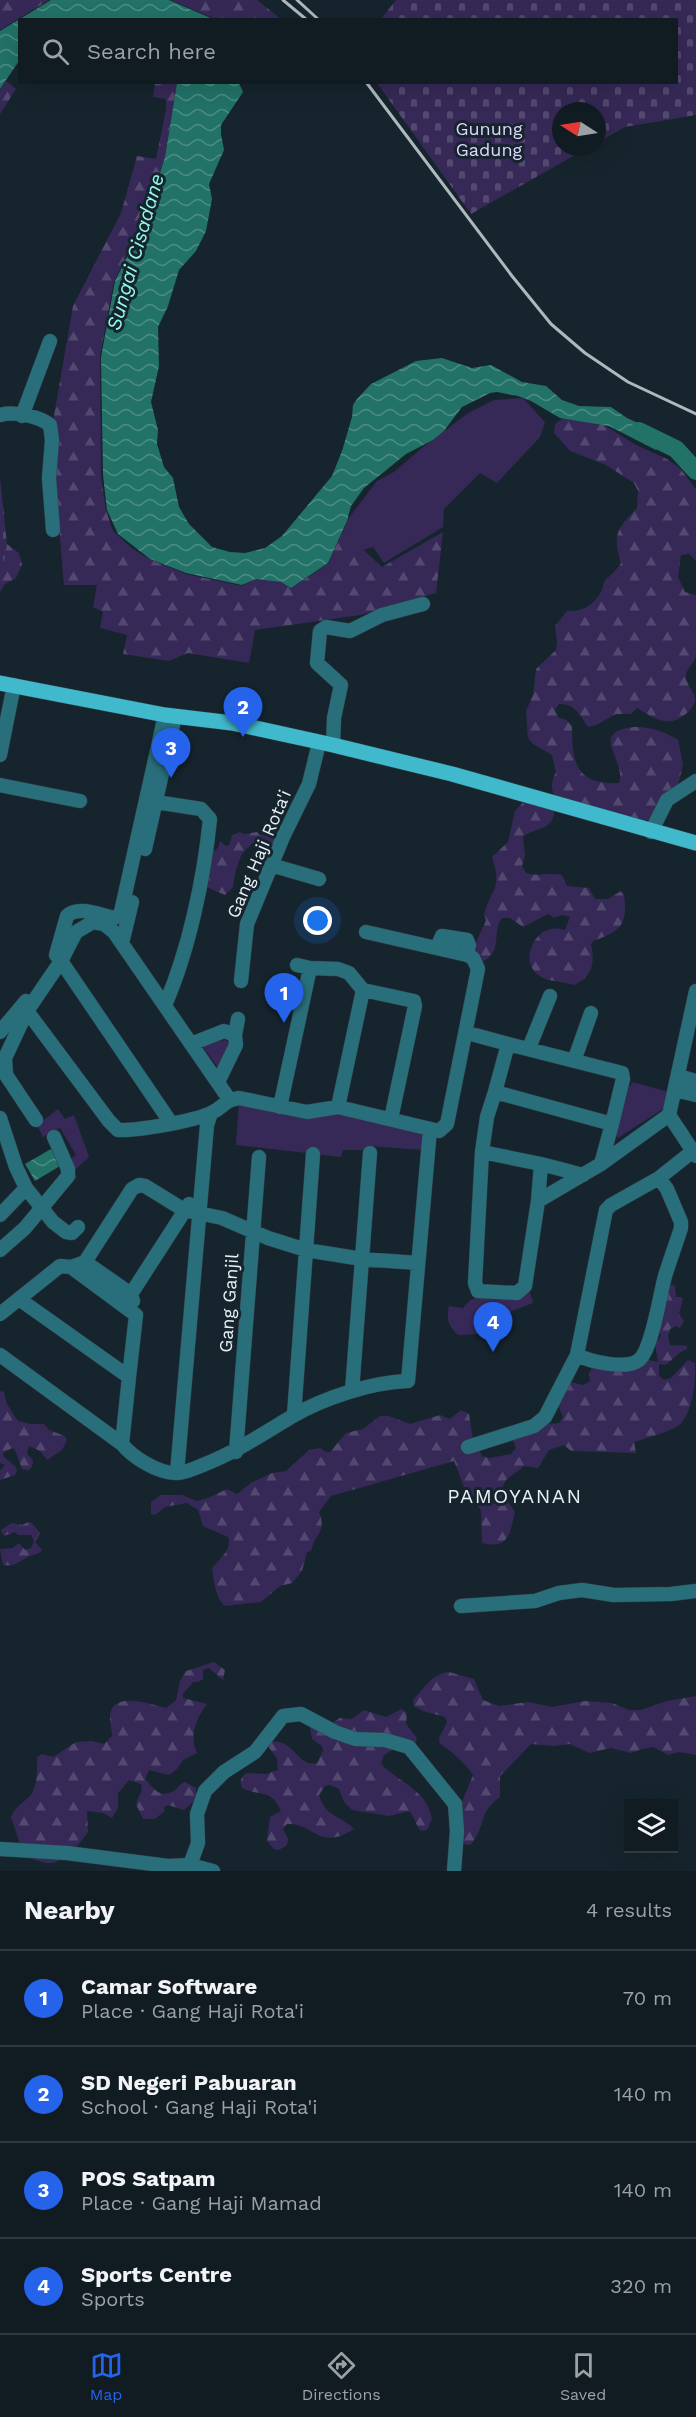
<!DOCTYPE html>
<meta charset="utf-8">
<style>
body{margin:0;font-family:"Work Sans",sans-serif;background:#1e282f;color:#f1f3f6}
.controls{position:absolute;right:18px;bottom:18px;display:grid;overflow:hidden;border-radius:0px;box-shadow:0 6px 24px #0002}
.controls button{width:54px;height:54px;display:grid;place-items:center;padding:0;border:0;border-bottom:2px solid #303940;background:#101b22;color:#f1f3f6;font:30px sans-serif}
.compass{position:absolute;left:552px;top:102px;width:54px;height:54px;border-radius:50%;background:#101b22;box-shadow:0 6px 24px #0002;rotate:282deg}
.you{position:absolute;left:318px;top:921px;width:21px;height:21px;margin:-15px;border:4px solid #fff;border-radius:50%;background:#1a73e8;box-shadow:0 0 0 9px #1a73e833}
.badge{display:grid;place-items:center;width:39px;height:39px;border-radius:50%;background:#2563eb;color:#fff;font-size:20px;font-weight:700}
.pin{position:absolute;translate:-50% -50px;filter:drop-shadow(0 2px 3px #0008)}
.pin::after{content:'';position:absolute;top:32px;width:21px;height:18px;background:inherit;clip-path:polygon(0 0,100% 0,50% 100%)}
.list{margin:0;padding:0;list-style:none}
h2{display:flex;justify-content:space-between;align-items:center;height:78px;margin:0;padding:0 24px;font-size:26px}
h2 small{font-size:20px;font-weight:400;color:#9ca1a5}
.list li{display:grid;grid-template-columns:39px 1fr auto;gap:18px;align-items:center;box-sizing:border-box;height:96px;padding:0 24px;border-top:2px solid #303940}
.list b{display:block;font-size:22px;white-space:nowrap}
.list p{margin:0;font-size:20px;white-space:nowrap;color:#9ca1a5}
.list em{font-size:20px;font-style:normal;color:#9ca1a5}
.icon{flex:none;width:33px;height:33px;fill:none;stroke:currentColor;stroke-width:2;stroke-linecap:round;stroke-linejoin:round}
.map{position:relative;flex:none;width:696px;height:1871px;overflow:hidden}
.search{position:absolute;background:#101b22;box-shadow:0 6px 24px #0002;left:18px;right:18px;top:18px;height:66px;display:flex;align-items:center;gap:15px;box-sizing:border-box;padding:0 21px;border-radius:0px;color:#9ca1a5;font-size:22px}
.sheet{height:462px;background:#101b22}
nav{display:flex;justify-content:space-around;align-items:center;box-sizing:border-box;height:84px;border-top:2px solid #303940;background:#101b22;font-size:16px;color:#9ca1a5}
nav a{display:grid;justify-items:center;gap:3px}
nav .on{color:#2563eb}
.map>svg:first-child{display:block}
</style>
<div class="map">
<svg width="696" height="1871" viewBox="0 0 696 1871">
<defs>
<pattern id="forest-firs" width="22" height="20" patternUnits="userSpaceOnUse" patternTransform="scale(1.5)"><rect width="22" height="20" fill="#362957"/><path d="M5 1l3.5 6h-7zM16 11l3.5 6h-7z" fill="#534870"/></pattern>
<pattern id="cemetery-stones" width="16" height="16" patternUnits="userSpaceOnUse" patternTransform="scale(1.5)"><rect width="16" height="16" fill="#362957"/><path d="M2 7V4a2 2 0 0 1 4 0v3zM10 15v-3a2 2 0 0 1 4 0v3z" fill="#534870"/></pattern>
<pattern id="water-waves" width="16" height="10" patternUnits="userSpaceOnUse" patternTransform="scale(1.5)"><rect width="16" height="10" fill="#227267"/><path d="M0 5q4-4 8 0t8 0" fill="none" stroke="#4d8d85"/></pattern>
</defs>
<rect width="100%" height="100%" fill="#16242d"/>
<path fill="#362957" d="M523 398 545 422 540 437 497 483 480 473 444 509 443 527 384 563 373 547 333 559 348 519 377 481 394 472 422 448 468 413 494 400Z
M226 1040 229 1043 222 1068 217 1066 203 1047V1043Z
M633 1082 665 1091 667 1093 663 1109 618 1138 616 1136 629 1087Z
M239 1101 344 1111 421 1131 424 1141 423 1150 369 1146 367 1150H343L341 1157 236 1145Z
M58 1109 65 1119 74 1115 89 1157 74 1171 77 1178 62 1188 55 1180 73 1166 69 1160 76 1155 60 1128 43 1137 37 1125Z
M530 1292 533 1303 512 1311 481 1334 458 1335C448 1326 446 1319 449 1306L463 1308 470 1300 476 1298 515 1300Z"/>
<path fill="url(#forest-firs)" d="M0 0H49L0 30Z
M171 0H257L281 19H215Z
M6 81 16 89 0 114V90Z
M155 83H177L165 157 144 221 114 281 100 356 101 476 106 510 113 531 133 549 149 559 186 574 242 586 256 579 281 582 291 588 328 564 343 531 382 567 443 532 436 593 360 615 255 630 249 663 188 653 169 661 123 654 127 635 100 628 103 612 93 607 97 585H64L51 433 73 306 121 213 137 156 156 159 166 109V99L153 97Z
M566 416 599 422 636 445 667 459 680 468 696 489V561L689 554 681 555 678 577 685 592 696 595C696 614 696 637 696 656 695 663 686 668 686 676 686 686 696 692 695 701 694 706 690 710 687 713 669 729 655 719 637 708L631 714H616L596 725 588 727C580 715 575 703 559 704L555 710 558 717 566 720 572 726C572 763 576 785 619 783 627 759 587 732 634 727 648 726 667 732 678 740L683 764 678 786 655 819C619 827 587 810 554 796 551 787 551 781 556 772L552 755 533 744 528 738 526 711 533 695 536 669 556 650 557 642 555 626 567 611C582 612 595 605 602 590 604 585 602 586 605 581 611 574 617 570 621 563 612 534 617 529 637 508L638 491 634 483 606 465 570 451 554 433 555 424Z
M7 544 19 553 22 565 16 578 5 584 0 592V548Z
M525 800 554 805C556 830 541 826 523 836L525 855 522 866 526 873C539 877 550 872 562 875L567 886 589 888 595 899H608L621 891 624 894C628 925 621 931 593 941L591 944C595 963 593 976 574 985 561 980 543 983 534 971 523 957 534 932 551 929 555 928 561 929 565 930L570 917 562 915 554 918 548 914 523 927 510 918H502C491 932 504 951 482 962 468 947 481 935 486 920L484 916C491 886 503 891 492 857L508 842 515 811Z
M240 832 243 834 257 832 260 835H272L281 839V845L252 843C249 848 243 851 241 856 237 865 234 876 233 887L225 895 204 886 207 855 218 848 220 841 226 846 230 844 232 835Z
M668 1284 675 1286 676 1297H681L683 1299 679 1314 684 1321 680 1328 676 1326 670 1329 668 1336 670 1345 687 1346V1349C675 1354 674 1360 665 1365L659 1364V1376L664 1380 671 1378 688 1360 695 1363C696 1379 693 1414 679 1425 670 1432 646 1438 634 1442L636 1453 571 1451 564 1445 549 1450 538 1468 524 1466 506 1480 503 1486 502 1493 515 1512C510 1533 509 1550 482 1543L481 1510 466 1492 454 1461 331 1496 319 1512C327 1532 315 1533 311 1551L307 1552 302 1571 292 1583 280 1586 261 1602 225 1606C215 1598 214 1581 212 1568 219 1559 233 1549 228 1537L203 1526 198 1510 187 1503 165 1507 155 1515 151 1514V1502L161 1495H182L197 1501 208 1498 227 1489 237 1494 251 1483 272 1473 286 1471 309 1450 320 1448 326 1452H330L346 1433 363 1429 380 1416H389L410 1424 440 1415 450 1419 461 1410 469 1414 473 1439 482 1456 489 1458 511 1454 516 1448 511 1434 545 1424 559 1423 563 1417 552 1390 563 1380 583 1385 590 1381 589 1374 592 1367 644 1359 658 1362 655 1344 661 1336 658 1329Z
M0 1391 4 1392 7 1404 18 1421 31 1424H44L49 1430 65 1436 67 1440 62 1450 47 1460 40 1451 29 1446 27 1454 33 1460 32 1467 29 1470 22 1469 15 1450 12 1448 4 1452 3 1456 16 1467 17 1471 15 1475 0 1480V1470L5 1465 0 1463Z
M28 1522 32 1523 40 1533 35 1542 42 1550C38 1555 34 1554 28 1557 18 1562 15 1567 3 1565L0 1549 13 1548 19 1543 25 1550 31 1548 34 1541 31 1535H18L15 1532 4 1536 1 1530 12 1523 22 1525Z
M214 1662 225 1670 223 1680 209 1668 203 1670V1679L198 1682H193L183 1694V1698L207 1704C196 1719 189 1735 197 1753L183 1760 177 1769 169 1775 149 1770 145 1779C153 1788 160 1799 174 1791 179 1787 179 1784 185 1782L196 1788V1799L184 1810 168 1805 164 1807V1812L154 1819H143C135 1800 134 1808 142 1790L141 1784 129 1780 118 1793V1808L112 1818 103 1813 87 1811 88 1832C80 1843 63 1865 47 1863 39 1862 31 1858 24 1856L11 1817C16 1806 23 1803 30 1796 38 1787 37 1768 37 1757L42 1754 53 1757 76 1742 92 1741 104 1744 112 1736C112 1727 108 1720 111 1711 118 1692 152 1705 166 1708L176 1700 180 1681 186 1671Z
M449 1672 474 1679 483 1700 499 1706 528 1702 552 1707 585 1701 612 1703 629 1710H641L667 1701 696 1696V1755L679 1752 668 1755 653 1747 642 1749 631 1753 611 1748 589 1753 570 1744 554 1746 531 1744 500 1776V1797C477 1813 487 1827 470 1845L464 1844 455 1836 459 1809 473 1775C471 1769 447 1747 440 1744L439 1738 447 1722 445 1717 423 1711 414 1706 413 1700C424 1688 432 1674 449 1672Z
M402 1709 407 1713 406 1724 417 1738 414 1749H394L384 1755 381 1764C401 1784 427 1790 432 1819L427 1830 421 1831C415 1825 415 1817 409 1811L389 1816 352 1810 344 1802 339 1789 330 1785 325 1786 319 1795C326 1818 339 1814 354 1829 318 1852 314 1822 287 1824L283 1829 288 1839 287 1845 279 1850 274 1849 267 1841 270 1817 281 1811C271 1788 261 1797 242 1788 239 1780 241 1777 247 1773L266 1774 278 1770 277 1758 269 1748 270 1742C293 1737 298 1768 317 1763L323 1751 322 1746 312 1739 310 1727 313 1723 323 1729 340 1718 352 1719 364 1710 386 1717Z"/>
<path fill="url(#cemetery-stones)" d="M396 0H696V115L625 127 597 143V111H561V147H589L471 214 377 83 676 82V20L381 19Z
M0 477 7 544 4 561 0 560Z"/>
<path fill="url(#water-waves)" d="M51 0H169L213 19 20 20 19 61 0 89V31Z
M177 83H239L243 92 221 125V134L224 150 209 184 212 199 206 231 196 251 179 270 168 306 158 327 159 366 151 402 158 430 157 444 164 467 173 478 179 507 189 524 212 547 230 552 245 553 265 548 282 536 332 476 342 451 352 417 353 405 357 399 371 384 416 361 442 358 472 368 491 365 522 382 546 386 562 400 579 406 611 407 627 418 662 434 656 450 609 426 560 418 531 401 518 396 497 392 490 393 462 407 444 431 433 440 406 454 364 488 351 506 347 521 328 563 291 588 281 582 256 579 242 585 186 573 150 559 118 534 107 510 103 475 101 357 115 281 145 221 165 157Z
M51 1149 60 1166 35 1181 25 1164Z"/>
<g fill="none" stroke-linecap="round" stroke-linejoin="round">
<path stroke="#227267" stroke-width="18" d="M639 431 676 449 696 471"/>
<defs>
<path id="minor" d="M0 415C13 411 39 416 50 425L52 440 49 478 53 530
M22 416 50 341
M333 745 334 718 341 685 317 663 320 631 326 627 350 631 382 615 423 604
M0 755 14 685
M0 785 80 801
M156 802 201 809 210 819C204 878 189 950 165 1005
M651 832 667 800 696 781
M145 849 175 716
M271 865 319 879
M122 943 132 902
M437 948 442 936 467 940 469 945 467 955
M56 955 67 916C78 905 100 915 114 918L118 916 121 912 165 715
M61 961 171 1123
M297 965 310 968 338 969 349 973 363 990 414 1001 415 1006 391 1119
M241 981 247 924 283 837 309 784 319 743
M27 1011 109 1121 118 1130C137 1131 194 1121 211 1113 223 1108 224 1100 239 1098L307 1112 338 1107 439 1131 447 1124 478 969 473 958 467 955 366 932
M0 1032 26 1001
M235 1035 238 1019
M475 1035 508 1044
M191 1044 224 1031 235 1035 236 1045 218 1082
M508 1044 622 1073 623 1079 612 1124 495 1092Z
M529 1048 550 996
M574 1061 591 1013
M678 1076 696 1081
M675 1090 696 1095
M495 1092 487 1117 482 1152 541 1164 583 1175
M280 1107 310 968
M338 1107 363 990
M669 1115 696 1156
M0 1118 16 1167 26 1188 53 1222 66 1232 72 1233 78 1227
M36 1120 6 1075 5 1058 27 1011 61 961 76 932 93 922 104 924 114 932 229 1099
M482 1152 475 1283 478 1291 517 1293 525 1286 538 1201 541 1164
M601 1164 669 1115 696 991
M538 1201 601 1164 612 1124
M0 1215 26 1188
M0 1250 25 1228 68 1176V1169L54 1137
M85 1262 131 1294 133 1301
M71 1267 136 1315 129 1377
M131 1294 189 1204
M0 1314 60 1266 71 1267 85 1262 132 1189 139 1185 145 1186 184 1210 222 1218 268 1238 306 1250 362 1259 418 1263
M0 1355 122 1444 129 1377 19 1299
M577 1355C591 1362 627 1370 639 1360 652 1350 660 1294 665 1276 670 1260 676 1244 681 1228V1222L667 1189 659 1178
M352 1391 370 1153
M294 1415 313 1154
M122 1444C132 1457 159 1474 177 1473 185 1473 196 1468 203 1465 236 1452 261 1435 291 1417 323 1398 372 1382 408 1381L430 1129
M468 1447 534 1426 545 1417 577 1355 606 1210 611 1205 659 1178 693 1151
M236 1452 259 1157
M177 1473 207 1125 211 1113
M461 1606 535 1601 559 1593 582 1590 614 1595 671 1594 696 1591
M0 1849 67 1853 168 1866 190 1865 198 1843 197 1814 205 1791 224 1772 255 1752 283 1716 301 1714 335 1732 355 1739 385 1740 409 1747 455 1804 457 1831 454 1871
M190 1865 213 1871"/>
<path id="major" d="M0 683 165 715 232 723 333 745 452 774 696 843"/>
</defs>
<use href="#minor" stroke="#334149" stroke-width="15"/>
<use href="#major" stroke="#334149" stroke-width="16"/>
<use href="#minor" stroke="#296f7b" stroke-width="14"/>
<use href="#major" stroke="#41b9cc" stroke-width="15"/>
<path stroke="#aeb9bf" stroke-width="3" d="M283 0 307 20
M297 0 319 20
M366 82 512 276 551 324 585 353 628 382 696 414"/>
</g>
<g text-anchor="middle" stroke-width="6" stroke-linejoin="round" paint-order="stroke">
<g font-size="18" fill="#dfd8fd" stroke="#16242d">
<text x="489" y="135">Gunung<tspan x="489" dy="21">Gadung</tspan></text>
</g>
<g font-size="18" fill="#e7f0f6" stroke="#16242d">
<text transform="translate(259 854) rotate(-67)" y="6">Gang Haji Rota'i</text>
<text transform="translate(229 1303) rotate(-86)" y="6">Gang Ganjil</text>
</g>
<g font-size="20" font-style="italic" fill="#91fbe9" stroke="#16242d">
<text transform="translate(135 252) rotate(-74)" y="7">Sungai Cisadane</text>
</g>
<g font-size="20" letter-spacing="1.5" fill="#e7f0f6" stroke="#16242d">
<text x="515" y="1503">PAMOYANAN</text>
</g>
</g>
</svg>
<div class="controls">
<button><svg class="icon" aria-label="layers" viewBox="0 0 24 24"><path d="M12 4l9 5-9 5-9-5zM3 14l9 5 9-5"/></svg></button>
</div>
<svg class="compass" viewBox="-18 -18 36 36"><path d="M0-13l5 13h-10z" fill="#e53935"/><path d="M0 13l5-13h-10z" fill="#9ca1a5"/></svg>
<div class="you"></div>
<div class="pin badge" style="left:284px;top:1023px">1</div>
<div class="pin badge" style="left:243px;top:737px">2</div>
<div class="pin badge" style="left:171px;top:778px">3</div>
<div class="pin badge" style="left:493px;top:1352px">4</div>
<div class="search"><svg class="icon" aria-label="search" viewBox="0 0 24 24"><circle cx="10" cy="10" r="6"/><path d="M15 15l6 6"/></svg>Search here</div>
</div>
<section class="sheet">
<h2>Nearby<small>4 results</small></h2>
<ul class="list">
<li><span class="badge">1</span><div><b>Camar Software</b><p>Place · Gang Haji Rota'i</p></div><em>70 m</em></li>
<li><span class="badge">2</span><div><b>SD Negeri Pabuaran</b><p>School · Gang Haji Rota'i</p></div><em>140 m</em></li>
<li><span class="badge">3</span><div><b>POS Satpam</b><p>Place · Gang Haji Mamad</p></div><em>140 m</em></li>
<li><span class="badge">4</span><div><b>Sports Centre</b><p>Sports</p></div><em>320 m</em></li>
</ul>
</section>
<nav>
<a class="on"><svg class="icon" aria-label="map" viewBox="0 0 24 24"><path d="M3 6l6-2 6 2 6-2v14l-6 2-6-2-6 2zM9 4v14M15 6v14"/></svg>Map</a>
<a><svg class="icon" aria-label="directions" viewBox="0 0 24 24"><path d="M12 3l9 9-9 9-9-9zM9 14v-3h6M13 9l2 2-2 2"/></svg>Directions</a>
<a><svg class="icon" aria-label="saved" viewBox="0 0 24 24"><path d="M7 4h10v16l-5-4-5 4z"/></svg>Saved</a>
</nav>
